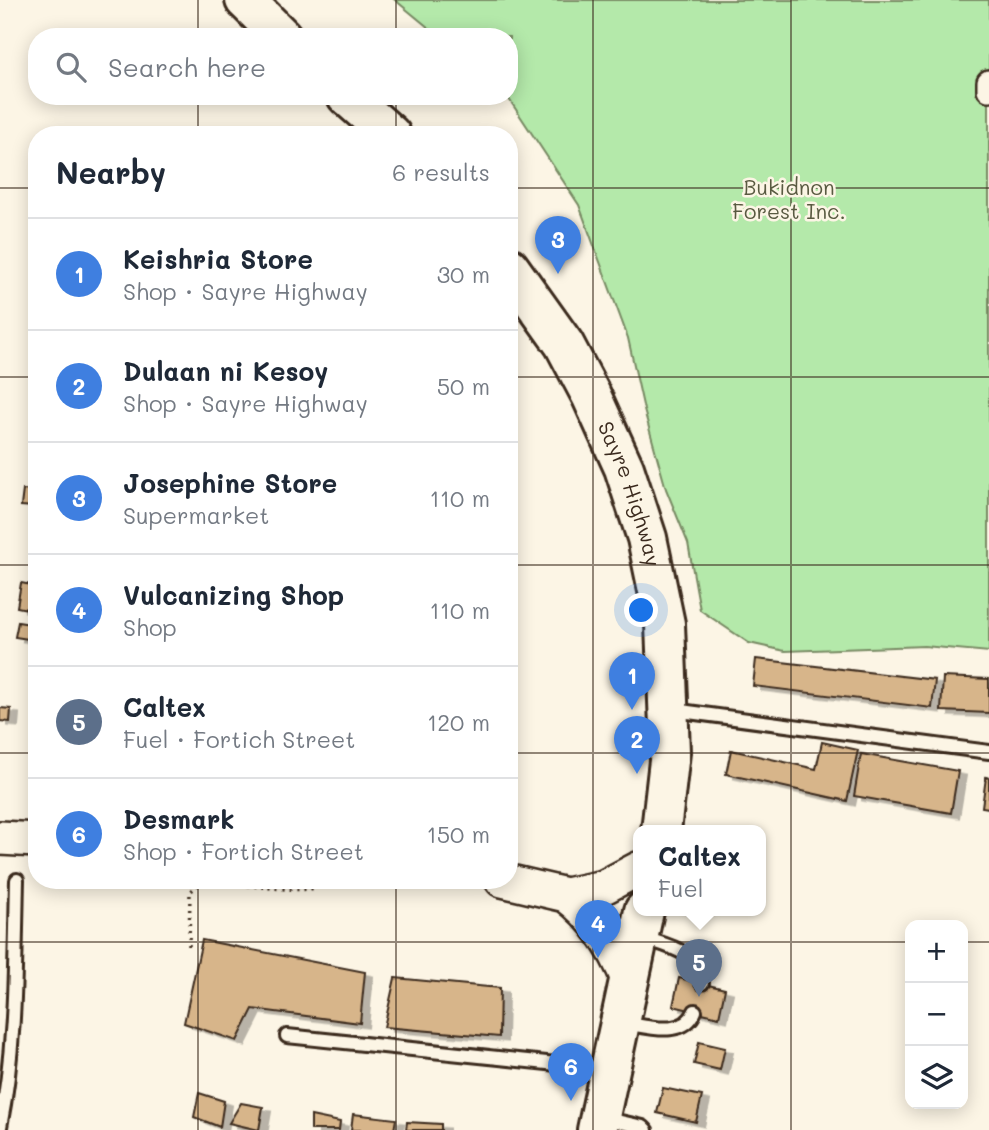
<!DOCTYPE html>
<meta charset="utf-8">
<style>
body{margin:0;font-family:Mali,sans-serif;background:#f2f2f3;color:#1f2937}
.controls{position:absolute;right:21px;bottom:21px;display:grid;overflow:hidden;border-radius:14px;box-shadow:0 4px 18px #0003}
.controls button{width:63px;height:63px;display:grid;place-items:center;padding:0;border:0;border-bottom:2px solid #e0e1e3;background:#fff;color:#1f2937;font:35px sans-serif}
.you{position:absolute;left:642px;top:611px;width:24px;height:24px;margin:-18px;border:5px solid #fff;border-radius:50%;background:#1a73e8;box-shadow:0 0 0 10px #1a73e833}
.badge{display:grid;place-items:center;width:46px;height:46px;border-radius:50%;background:#d1495b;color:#fff;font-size:23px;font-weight:700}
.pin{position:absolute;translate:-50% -58px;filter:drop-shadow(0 2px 4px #0008)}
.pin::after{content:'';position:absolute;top:37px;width:24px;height:21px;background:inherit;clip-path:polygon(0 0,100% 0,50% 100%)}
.popup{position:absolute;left:633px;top:825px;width:133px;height:91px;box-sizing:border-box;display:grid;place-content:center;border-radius:14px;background:#fff;filter:drop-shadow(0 2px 5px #0005);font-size:23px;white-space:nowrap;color:#747a83}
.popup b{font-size:26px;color:#1f2937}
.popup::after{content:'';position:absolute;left:50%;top:100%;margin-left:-14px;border:14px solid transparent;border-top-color:#fff}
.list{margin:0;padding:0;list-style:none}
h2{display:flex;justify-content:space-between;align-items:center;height:91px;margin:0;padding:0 28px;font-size:30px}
h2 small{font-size:23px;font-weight:400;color:#747a83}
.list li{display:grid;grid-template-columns:46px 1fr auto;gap:21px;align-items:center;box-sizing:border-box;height:112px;padding:0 28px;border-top:2px solid #e0e1e3}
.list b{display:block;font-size:26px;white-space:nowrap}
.list p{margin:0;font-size:23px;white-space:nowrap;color:#747a83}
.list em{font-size:23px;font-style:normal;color:#747a83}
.icon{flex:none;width:38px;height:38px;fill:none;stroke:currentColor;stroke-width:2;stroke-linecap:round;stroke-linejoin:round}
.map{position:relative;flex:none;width:989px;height:1130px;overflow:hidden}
.search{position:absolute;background:#fff;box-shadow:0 4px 18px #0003;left:28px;top:28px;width:490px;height:77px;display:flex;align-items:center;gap:18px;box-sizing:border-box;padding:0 24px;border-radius:28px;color:#747a83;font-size:26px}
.panel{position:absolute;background:#fff;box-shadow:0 4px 18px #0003;left:28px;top:126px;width:490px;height:763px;border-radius:28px}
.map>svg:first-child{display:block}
</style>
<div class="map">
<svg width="989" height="1130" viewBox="0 0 989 1130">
<defs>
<filter id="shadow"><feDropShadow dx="8" dy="4.5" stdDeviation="0" flood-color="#0004"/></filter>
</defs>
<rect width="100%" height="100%" fill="#fcf5e5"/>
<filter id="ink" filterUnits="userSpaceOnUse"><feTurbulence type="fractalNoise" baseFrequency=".0143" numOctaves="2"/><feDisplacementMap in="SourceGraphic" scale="14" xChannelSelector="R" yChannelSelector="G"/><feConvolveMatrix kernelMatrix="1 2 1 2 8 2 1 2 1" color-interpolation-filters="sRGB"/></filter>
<g filter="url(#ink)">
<path fill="#b4e9aa" stroke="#788a64" stroke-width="2" d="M395 0H989V652L924 646 785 651 749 643 700 610 688 543 666 489 644 410 628 338 579 205 507 96H509V37H440Z"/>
<path fill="#d7b58a" stroke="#3b2a1e" stroke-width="2" filter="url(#shadow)" d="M23 490 36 491 34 507 21 506Z
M21 583 37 586V611L17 607Z
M18 622 37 625 35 640 15 637Z
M756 659 935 680 932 708 753 686Z
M943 677 989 679V713L941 711Z
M0 708 11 709 10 722 0 721Z
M822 742 858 750 847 801 726 774 731 750 816 769Z
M861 754 958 771 951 813 854 796Z
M986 777 989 778V808L982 807Z
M202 940 365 972 360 1023 253 1009 237 1041 184 1023Z
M395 978 500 988 499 1037 384 1027Z
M679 978 725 989 719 1017 673 1006Z
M699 1042 725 1048 720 1070 694 1064Z
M663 1088 702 1096 696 1122 657 1113Z
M199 1093 224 1101 220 1127 194 1117Z
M241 1103 263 1107 259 1130 229 1123Z
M353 1114 396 1119 394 1130H351Z
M311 1116 340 1122 339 1130H311Z
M407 1122 441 1124V1130H406Z"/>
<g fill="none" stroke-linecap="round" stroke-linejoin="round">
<defs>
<path id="service" d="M673 710 989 752
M644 938C668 946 701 952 702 983
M624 1023C646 1026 684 1039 695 1011
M287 1036 605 1069
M603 1118 643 1127 646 1130
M0 1127C16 1046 15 962 17 880"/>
<path id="minor" d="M989 82V89"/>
<path id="secondary" d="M0 838 37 840
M502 880 566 895 604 887 638 869
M566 895C596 917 615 947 629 982"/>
<g id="trunk">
<path d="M245 0 282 37"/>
<path d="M347 96 391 135"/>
<path id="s1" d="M509 267 564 344 591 395 624 468 647 538 665 624 670 752 661 831"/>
<path d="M597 1130 644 911"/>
</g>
</defs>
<use href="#service" stroke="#3b2a1e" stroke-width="18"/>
<use href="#minor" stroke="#3b2a1e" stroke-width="28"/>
<use href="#secondary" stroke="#3b2a1e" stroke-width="38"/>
<use href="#trunk" stroke="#3b2a1e" stroke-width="44"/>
<path stroke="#3b2a1e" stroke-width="3.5" stroke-dasharray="2 5" stroke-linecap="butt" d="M213 880C230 884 300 893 314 888 319 887 325 883 329 880
M189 946 190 892 204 880"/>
<use href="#service" stroke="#fcf5e5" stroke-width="12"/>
<use href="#minor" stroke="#fcf5e5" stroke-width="23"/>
<use href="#secondary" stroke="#fcf5e5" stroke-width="33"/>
<use href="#trunk" stroke="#fcf5e5" stroke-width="38"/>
</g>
</g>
<path fill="none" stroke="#3b2a1e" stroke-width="2" stroke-opacity="0.55" d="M198 0V37M396 0V37M593 0V1130M791 0V1130M198 96V135M396 96V135M0 188H37M509 188H989M0 377H37M509 377H989M0 565H37M509 565H989M0 753H37M509 753H989M198 880V1130M396 880V1130M0 942H910M963 942H989"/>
<g text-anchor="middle" stroke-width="5" stroke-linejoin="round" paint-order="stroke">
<g font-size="21" fill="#595a41" stroke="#fcf5e5">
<text x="789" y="195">Bukidnon<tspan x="789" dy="24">Forest Inc.</tspan></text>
</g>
<g font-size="21" fill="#3b2a1e" stroke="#fcf5e5">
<text dy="7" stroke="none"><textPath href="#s1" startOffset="259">Sayre Highway</textPath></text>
</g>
</g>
</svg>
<div class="controls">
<button>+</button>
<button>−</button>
<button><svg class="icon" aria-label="layers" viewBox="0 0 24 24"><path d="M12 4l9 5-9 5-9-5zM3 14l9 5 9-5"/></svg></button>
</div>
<div class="you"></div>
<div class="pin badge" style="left:632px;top:710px;background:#3f7fe0">1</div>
<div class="pin badge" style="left:637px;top:774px;background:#3f7fe0">2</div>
<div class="pin badge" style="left:558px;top:274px;background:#3f7fe0">3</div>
<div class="pin badge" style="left:598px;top:958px;background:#3f7fe0">4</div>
<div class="pin badge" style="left:699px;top:997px;background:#5c6f8a">5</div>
<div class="popup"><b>Caltex</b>Fuel</div>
<div class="pin badge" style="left:571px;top:1101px;background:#3f7fe0">6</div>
<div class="search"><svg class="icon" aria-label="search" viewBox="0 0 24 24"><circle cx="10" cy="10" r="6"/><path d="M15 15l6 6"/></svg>Search here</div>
<section class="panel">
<h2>Nearby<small>6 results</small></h2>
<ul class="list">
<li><span class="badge" style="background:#3f7fe0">1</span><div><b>Keishria Store</b><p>Shop · Sayre Highway</p></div><em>30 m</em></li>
<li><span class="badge" style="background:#3f7fe0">2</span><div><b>Dulaan ni Kesoy</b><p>Shop · Sayre Highway</p></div><em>50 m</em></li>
<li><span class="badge" style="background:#3f7fe0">3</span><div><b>Josephine Store</b><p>Supermarket</p></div><em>110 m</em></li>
<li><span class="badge" style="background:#3f7fe0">4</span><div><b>Vulcanizing Shop</b><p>Shop</p></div><em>110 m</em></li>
<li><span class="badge" style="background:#5c6f8a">5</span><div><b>Caltex</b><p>Fuel · Fortich Street</p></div><em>120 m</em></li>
<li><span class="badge" style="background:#3f7fe0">6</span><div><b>Desmark</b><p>Shop · Fortich Street</p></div><em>150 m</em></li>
</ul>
</section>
</div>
